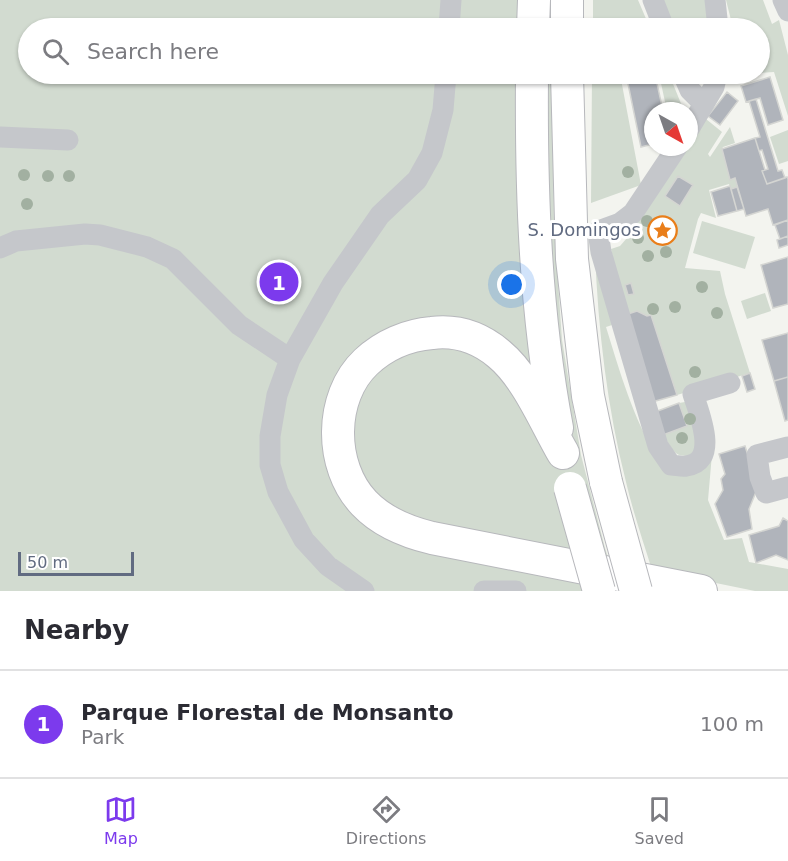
<!DOCTYPE html>
<style>
body{margin:0;font-family:"DejaVu Sans",sans-serif;background:#f7f7f7;color:#2b2b33}
.compass{position:absolute;left:644px;top:102px;width:54px;height:54px;border-radius:50%;background:#fff;box-shadow:0 2px 4px #0004;rotate:140deg}
.scale{position:absolute;left:18px;bottom:15px;width:116px;box-sizing:border-box;padding-left:6px;border:3px solid #616b81;border-top:0;font-size:16px;line-height:21px;white-space:nowrap;color:#616b81;-webkit-text-stroke:4px #fff;paint-order:stroke}
.you{position:absolute;left:512px;top:285px;width:21px;height:21px;margin:-15px;border:4px solid #fff;border-radius:50%;background:#1a73e8;box-shadow:0 0 0 9px #1a73e833}
.badge{display:grid;place-items:center;width:39px;height:39px;border-radius:50%;background:#7c3aed;color:#fff;font-size:20px;font-weight:700}
.pin{position:absolute;translate:-50% -50%;border:3px solid #fff;box-shadow:0 2px 6px #0006}
.list{margin:0;padding:0;list-style:none}
h2{display:flex;justify-content:space-between;align-items:center;height:78px;margin:0;padding:0 24px;font-size:26px}
h2 small{font-size:20px;font-weight:400;color:#7c7c81}
.list li{display:grid;grid-template-columns:39px 1fr auto;gap:18px;align-items:center;box-sizing:border-box;height:108px;padding:0 24px;border-top:2px solid #e1e1e2}
.list b{display:block;font-size:22px;white-space:nowrap}
.list p{margin:0;font-size:20px;white-space:nowrap;color:#7c7c81}
.list em{font-size:20px;font-style:normal;color:#7c7c81}
.icon{flex:none;width:33px;height:33px;fill:none;stroke:currentColor;stroke-width:2;stroke-linecap:round;stroke-linejoin:round}
.map{position:relative;flex:none;width:788px;height:591px;overflow:hidden}
.search{position:absolute;background:#fff;box-shadow:0 2px 4px #0004;left:18px;right:18px;top:18px;height:66px;display:flex;align-items:center;gap:15px;box-sizing:border-box;padding:0 21px;border-radius:33px;color:#7c7c81;font-size:22px}
.sheet{height:186px;background:#fff}
nav{display:flex;justify-content:space-around;align-items:center;box-sizing:border-box;height:84px;border-top:2px solid #e1e1e2;background:#fff;font-size:16px;color:#7c7c81}
nav a{display:grid;justify-items:center;gap:3px}
nav .on{color:#7c3aed}
.map>svg:first-child{display:block}
</style>
<div class="map">
<svg width="788" height="591" viewBox="0 0 788 591">
<rect width="100%" height="100%" fill="#f3f4ef"/>
<path fill="#d2dbd0" d="M0 0H552V28H28V74H552L554 224 562 340 581 455 605 548 619 591H0Z
M593 0H638L650 28H593Z
M660 0H706L709 28H673Z
M726 0H763L772 24 779 20 788 55V116L774 72 760 73V28H733Z
M592 74H620L641 185 591 203Z
M659 74H669L684 111H667Z
M706 119 722 132 708 154 710 157 730 127 735 143 723 147 722 149 730 179 735 178 744 209 737 211 729 184 709 190 716 218 701 213 698 219 685 268 720 271 725 294 750 373 677 395 651 315 647 316 637 311 625 315 611 249 620 246 634 230 639 214 687 147H689V143Z
M788 130V161L779 164 770 137Z
M702 221 755 237 745 269 693 253Z
M595 252 615 324 606 327C620 372 633 419 658 458L712 454 708 500 724 540 742 538 749 562 788 569V591H755L652 570C643 541 633 512 626 482 607 407 598 329 595 252Z
M765 293 771 311 747 319 741 301Z
M691 401 698 454C674 459 676 454 663 435L687 426 679 403Z"/>
<path fill="#b0b4bb" stroke="#d4d5d2" stroke-width="1.5" d="M626 74H655L663 111H653V144L641 147Z
M770 77 783 120 768 125 760 98 746 102 741 86Z
M727 92 738 101 720 125 708 116Z
M756 99 778 171 782 170 785 178 767 184 762 171 768 169 762 150 759 151 755 138 760 137 749 101Z
M755 138 765 170 762 171 767 184 787 177 788 179V220L773 225 768 209 746 216 735 178 730 180 722 149Z
M678 176 693 185 680 206 665 196Z
M730 186 737 211 718 216 711 192Z
M737 187 744 209 737 211 731 189Z
M788 220V236L780 239 775 225Z
M788 236V245L779 248 777 240Z
M788 257V304L773 308 761 265Z
M631 283 634 294 628 295 625 285Z
M637 311 647 316 651 315 677 395 652 402 625 315Z
M788 333V377L774 381 762 340Z
M750 373 755 389 747 392 742 376Z
M788 377V420L785 421 774 381Z
M679 403 687 426 663 435 655 412Z
M745 446 758 487 749 509 752 529 727 537 715 504 723 490 721 479 725 474 719 454Z
M783 518 788 521V560L776 555 756 563 749 535 779 526Z"/>
<g fill="none" stroke-linecap="round" stroke-linejoin="round">
<defs>
<path id="highway" d="M533 28 534 0
M567 28V0
M532 74C531 192 535 311 557 428
M567 74 572 259 588 396 606 482
M563 453C545 422 527 377 499 354 480 338 457 330 432 333 408 335 384 345 366 362 329 397 329 466 364 503 382 522 407 532 432 538L701 591"/>
</defs>
<use href="#highway" stroke="#b7b8bc" stroke-width="34"/>
<path stroke="#c5c7cb" stroke-width="21" d="M653 0 664 28
M715 0 718 28
M783 0 788 11
M449 28 451 0
M683 74 690 90 704 104
M689 129 714 87 717 74
M0 137 68 140
M677 147 633 213 620 223 598 231 601 252 658 446 671 465C676 465 682 467 686 466 720 462 699 413 693 394L730 383
M0 248 16 241 85 234 100 235 147 247 173 259 239 325 290 359
M788 447 757 455 760 477 766 493 788 487
M364 591 328 566 304 540 278 492 270 465V436L277 395 290 359 333 283 380 215 417 180 432 153 443 110 446 74
M484 591H516"/>
<use href="#highway" stroke="#fff" stroke-width="32"/>
<defs>
<path id="highway-bridge" d="M606 482 636 591
M570 488 599 591"/>
</defs>
<use href="#highway-bridge" stroke="#b7b8bc" stroke-width="34" stroke-linecap="butt"/>
<use href="#highway-bridge" stroke="#fff" stroke-width="32"/>
</g>
<g fill="#a2b0a1">
<circle cx="628" cy="172" r="6"/>
<circle cx="24" cy="175" r="6"/>
<circle cx="48" cy="176" r="6"/>
<circle cx="69" cy="176" r="6"/>
<circle cx="27" cy="204" r="6"/>
<circle cx="647" cy="221" r="6"/>
<circle cx="638" cy="238" r="6"/>
<circle cx="666" cy="252" r="6"/>
<circle cx="648" cy="256" r="6"/>
<circle cx="702" cy="287" r="6"/>
<circle cx="675" cy="307" r="6"/>
<circle cx="653" cy="309" r="6"/>
<circle cx="717" cy="313" r="6"/>
<circle cx="695" cy="372" r="6"/>
<circle cx="690" cy="419" r="6"/>
<circle cx="682" cy="438" r="6"/>
</g>
<defs>
<symbol id="sight-ring" viewBox="-11 -11 22 22"><circle r="9.5" fill="#fff" stroke="#e97e1a" stroke-width="1.5"/><path d="M0-6L1.8-2.2L6-1.7L2.9 1.2L3.7 5.4L0 3.3L-3.7 5.4L-2.9 1.2L-6-1.7L-1.8-2.2Z" fill="#e97e1a"/></symbol>
</defs>
<g fill-rule="evenodd">
<use href="#sight-ring" x="646" y="214" width="33" height="33"/>
</g>
<g text-anchor="middle" stroke-width="6" stroke-linejoin="round" paint-order="stroke">
<g font-size="18" fill="#616b81" stroke="#fff" text-anchor="end">
<text x="641" y="236">S. Domingos</text>
</g>
</g>
</svg>
<svg class="compass" viewBox="-18 -18 36 36"><path d="M0-13l5 13h-10z" fill="#e53935"/><path d="M0 13l5-13h-10z" fill="#7c7c81"/></svg>
<div class="scale">50 m</div>
<div class="you"></div>
<div class="pin badge" style="left:279px;top:282px">1</div>
<div class="search"><svg class="icon" aria-label="search" viewBox="0 0 24 24"><circle cx="10" cy="10" r="6"/><path d="M15 15l6 6"/></svg>Search here</div>
</div>
<section class="sheet">
<h2>Nearby<small></small></h2>
<ul class="list">
<li><span class="badge">1</span><div><b>Parque Florestal de Monsanto</b><p>Park</p></div><em>100 m</em></li>
</ul>
</section>
<nav>
<a class="on"><svg class="icon" aria-label="map" viewBox="0 0 24 24"><path d="M3 6l6-2 6 2 6-2v14l-6 2-6-2-6 2zM9 4v14M15 6v14"/></svg>Map</a>
<a><svg class="icon" aria-label="directions" viewBox="0 0 24 24"><path d="M12 3l9 9-9 9-9-9zM9 14v-3h6M13 9l2 2-2 2"/></svg>Directions</a>
<a><svg class="icon" aria-label="saved" viewBox="0 0 24 24"><path d="M7 4h10v16l-5-4-5 4z"/></svg>Saved</a>
</nav>
